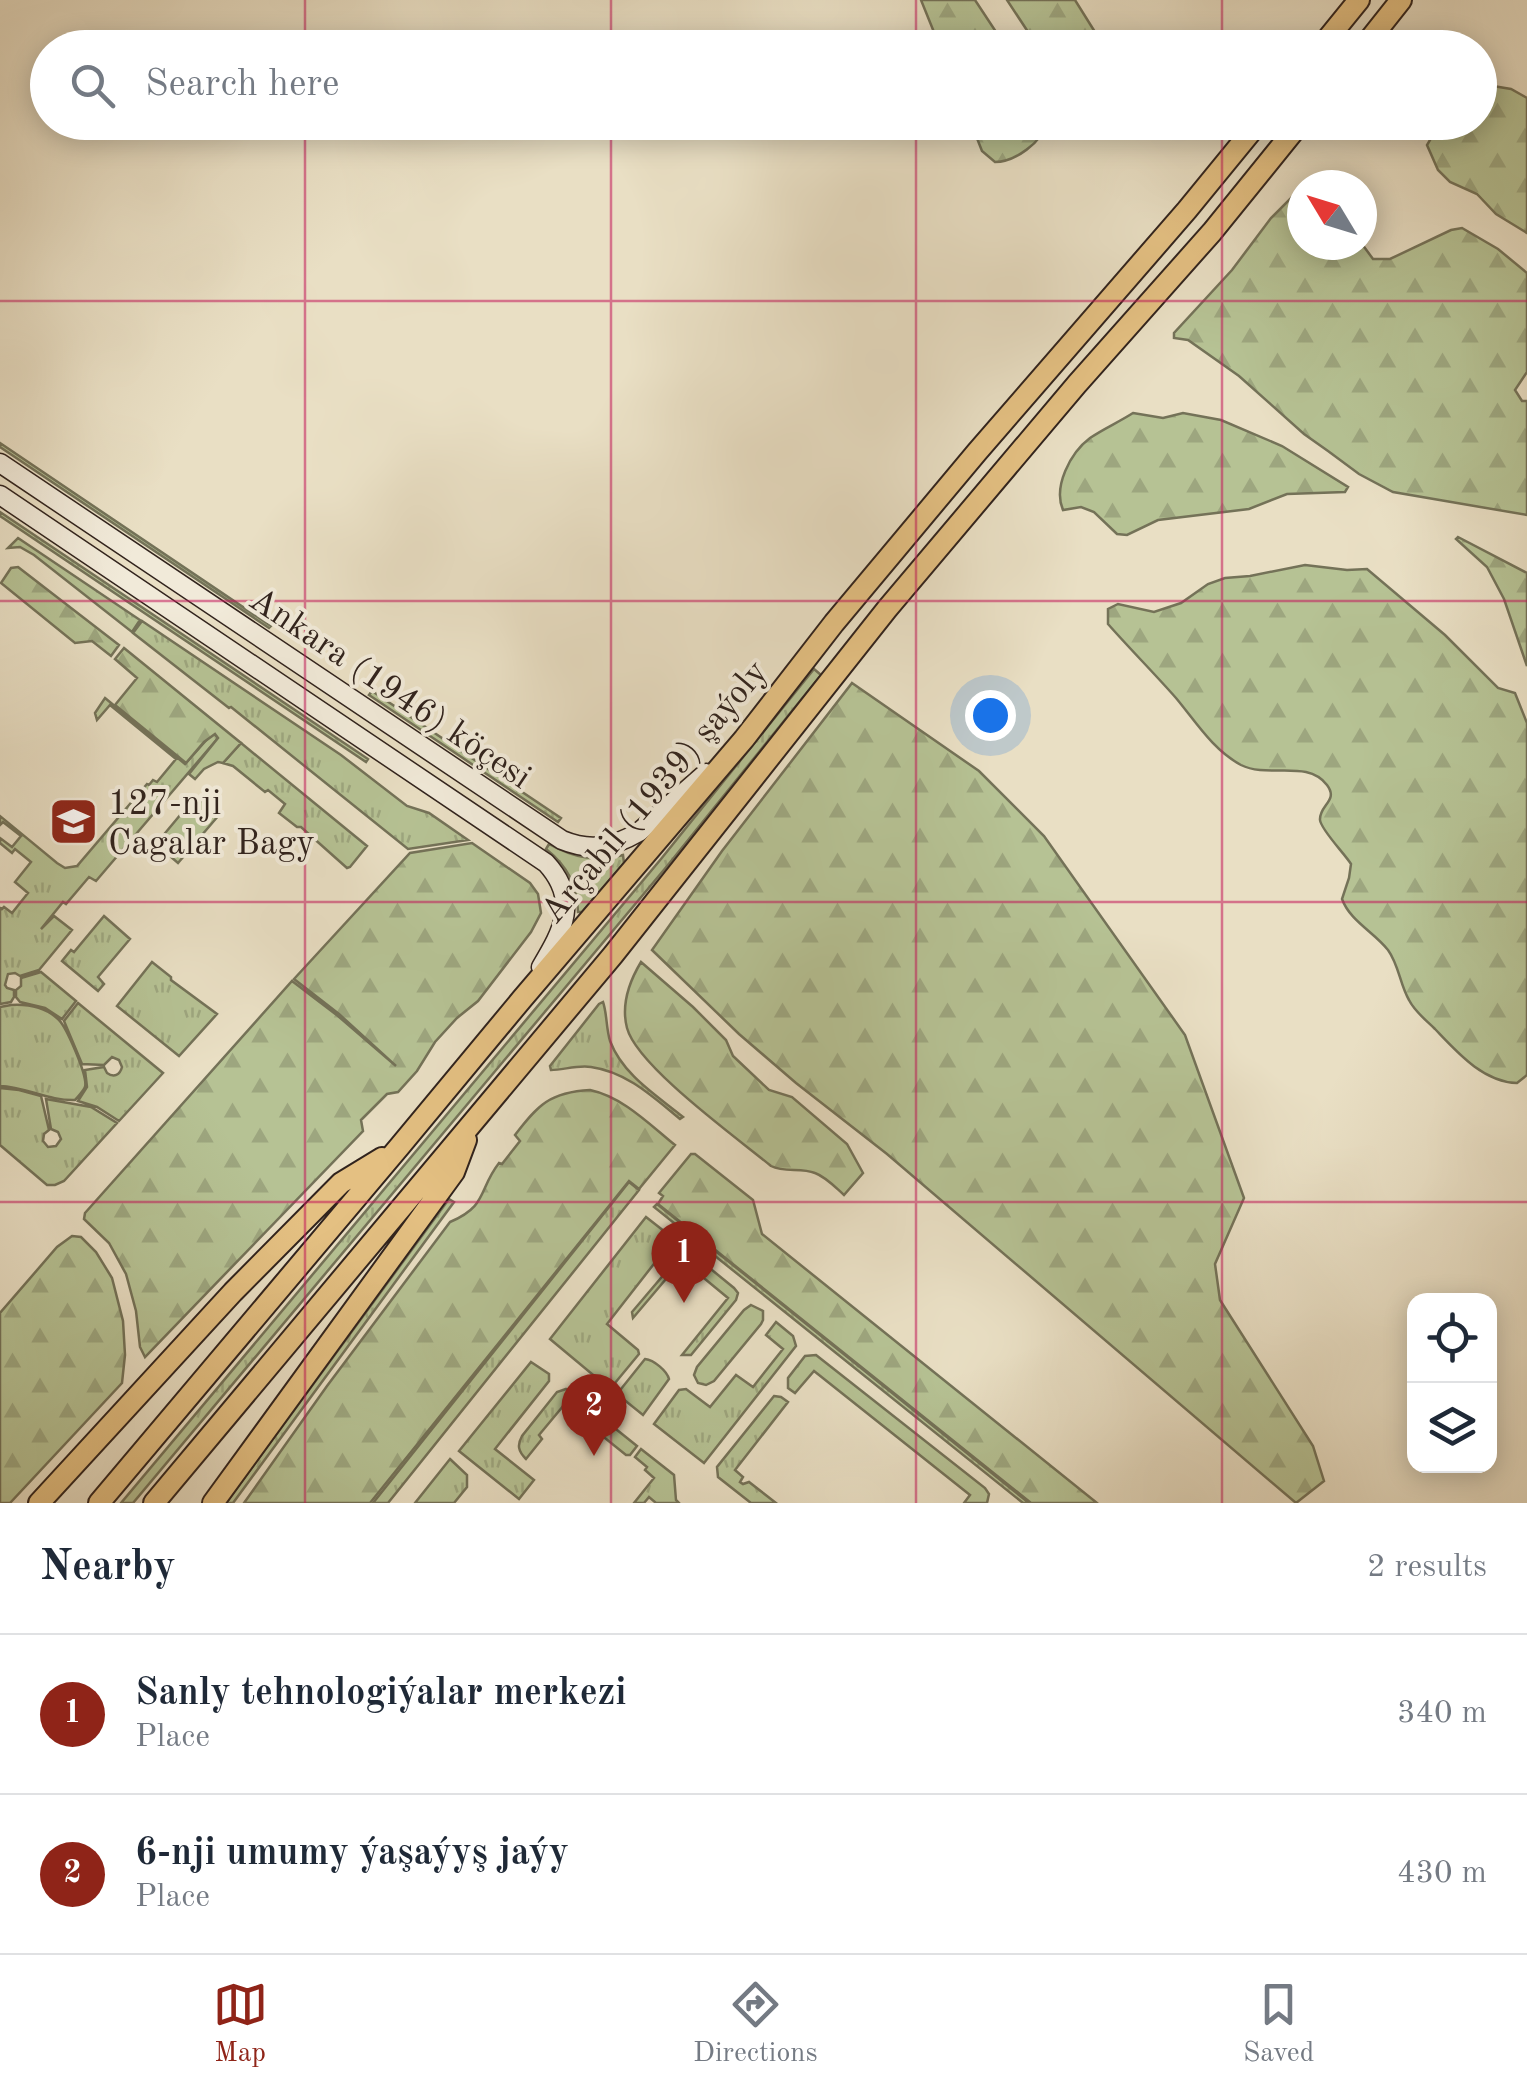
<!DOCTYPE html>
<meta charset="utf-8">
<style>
body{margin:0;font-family:"Old Standard TT",serif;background:#f2f2f3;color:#1f2937}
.controls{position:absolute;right:30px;bottom:30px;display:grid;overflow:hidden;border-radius:20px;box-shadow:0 5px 25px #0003}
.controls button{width:90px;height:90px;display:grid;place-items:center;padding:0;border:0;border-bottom:2px solid #e0e1e3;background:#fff;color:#1f2937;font:50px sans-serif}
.compass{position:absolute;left:1287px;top:170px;width:90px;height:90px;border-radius:50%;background:#fff;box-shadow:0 5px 25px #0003;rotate:308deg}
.you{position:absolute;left:990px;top:715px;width:35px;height:35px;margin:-25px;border:8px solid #fff;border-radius:50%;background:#1a73e8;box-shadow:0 0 0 15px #1a73e833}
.badge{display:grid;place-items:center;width:65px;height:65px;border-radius:50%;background:#8f2418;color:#fff;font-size:32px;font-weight:700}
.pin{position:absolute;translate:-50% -82px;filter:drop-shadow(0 2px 5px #0008)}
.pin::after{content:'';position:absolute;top:52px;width:35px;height:30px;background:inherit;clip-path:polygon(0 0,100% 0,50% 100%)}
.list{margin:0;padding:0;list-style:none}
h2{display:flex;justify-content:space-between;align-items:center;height:130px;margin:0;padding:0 40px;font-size:42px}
h2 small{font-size:32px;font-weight:400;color:#747a83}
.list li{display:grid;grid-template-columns:65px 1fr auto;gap:30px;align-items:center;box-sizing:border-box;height:160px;padding:0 40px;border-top:2px solid #e0e1e3}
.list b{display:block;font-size:38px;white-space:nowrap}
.list p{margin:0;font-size:32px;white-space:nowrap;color:#747a83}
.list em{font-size:32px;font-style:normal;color:#747a83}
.icon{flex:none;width:55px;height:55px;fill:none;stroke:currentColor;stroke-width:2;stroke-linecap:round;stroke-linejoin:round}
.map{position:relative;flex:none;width:1527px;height:1503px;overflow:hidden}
.search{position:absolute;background:#fff;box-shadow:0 5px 25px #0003;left:30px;right:30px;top:30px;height:110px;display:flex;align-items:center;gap:25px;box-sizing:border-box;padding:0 35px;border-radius:55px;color:#747a83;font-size:38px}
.sheet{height:450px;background:#fff}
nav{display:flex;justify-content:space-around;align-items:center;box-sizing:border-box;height:140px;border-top:2px solid #e0e1e3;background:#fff;font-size:28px;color:#747a83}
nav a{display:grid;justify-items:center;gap:5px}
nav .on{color:#8f2418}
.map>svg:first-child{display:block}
</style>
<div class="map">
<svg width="1527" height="1503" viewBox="0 0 1527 1503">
<defs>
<pattern id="grass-tufts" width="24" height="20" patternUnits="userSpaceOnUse" patternTransform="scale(2.5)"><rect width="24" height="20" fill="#b6c294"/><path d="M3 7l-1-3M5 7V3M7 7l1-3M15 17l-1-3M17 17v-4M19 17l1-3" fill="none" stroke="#9da67f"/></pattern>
<pattern id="forest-firs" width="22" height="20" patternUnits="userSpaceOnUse" patternTransform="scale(2.5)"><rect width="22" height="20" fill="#b6c294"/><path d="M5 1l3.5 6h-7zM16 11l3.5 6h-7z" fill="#9da67f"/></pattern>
</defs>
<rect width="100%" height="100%" fill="#e9dfc4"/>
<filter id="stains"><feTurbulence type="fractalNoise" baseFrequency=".002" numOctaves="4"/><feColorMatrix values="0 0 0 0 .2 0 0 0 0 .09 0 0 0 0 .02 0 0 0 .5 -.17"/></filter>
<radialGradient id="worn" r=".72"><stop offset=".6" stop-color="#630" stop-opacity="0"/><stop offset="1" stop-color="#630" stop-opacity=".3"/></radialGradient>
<path fill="url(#grass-tufts)" stroke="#747258" stroke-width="2.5" d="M0 443 271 626 269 628 0 447Z
M0 512 368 759 366 762 0 516Z
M18 538 140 620 132 632 34 555 20 547 8 548Z
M142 621 341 755 407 806 429 813 468 840 408 849 231 707 229 708 133 633Z
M814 669 821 675 668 865 133 1503H121L661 859Z
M372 691 561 818 558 822 369 695Z
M105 698 185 764 210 736 214 733 218 738 96 881 89 877 66 904 63 902 41 929 54 916 72 930 39 970 20 976 15 973 8 974 5 985 7 988 14 990V997L11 1002 0 1004V908L2 909 4 907 12 913 28 893 15 882 31 862 15 849 12 853 0 843V838L12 847 21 836 3 822 0 825V816L57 863 65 868 77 866 147 784 149 785 153 780 157 782 176 759 110 705 97 720 95 713Z
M241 743 367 846 350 867 347 868 301 827H297L279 813 285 804 268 790 265 792 233 766 223 763Z
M549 844C574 858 596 862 623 855L624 863 582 912H578C577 884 567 866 546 849Z
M104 916 130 939 98 977 104 984 98 991 62 961 71 950 74 952Z
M152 962 171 977V980L217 1014 179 1056 117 1006Z
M41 972 76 1001 62 1019 45 1008 20 1002 16 997V990L21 986V978Z
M603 1002C607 1013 606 1028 610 1041 623 1075 656 1095 683 1117L680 1119C653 1097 627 1072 591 1067 577 1065 563 1070 551 1070L550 1066 599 1004Z
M78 1003 163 1073 119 1121 97 1107 78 1101 87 1087 85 1070 104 1067 107 1073C114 1078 120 1075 122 1067L119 1060 112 1057 104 1065 82 1064 64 1021Z
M11 1005C27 1004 45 1007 58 1019 66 1026 88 1076 85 1087 84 1090 77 1098 75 1100 49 1101 26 1087 0 1086V1007Z
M0 1088 19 1090 41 1096 49 1130 44 1134 43 1141 48 1147 56 1146 61 1139 58 1132 51 1129 46 1099 91 1107 117 1123 64 1181 55 1185H47L0 1145Z
M629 1182 639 1190 388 1503H373Z
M449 1199 454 1202 233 1503H226Z
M657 1204 1029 1503H1023L654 1207Z
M646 1217 669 1235 671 1242 607 1324 638 1350 639 1354 610 1389 550 1339Z
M683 1252H690L734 1288 738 1293 736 1300 691 1355H682L728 1298 682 1260 633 1318 632 1312Z
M751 1305 763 1311V1320L761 1324 714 1381 706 1385 698 1383 694 1375 697 1367 744 1310Z
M776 1322 793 1336 796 1346 704 1463 654 1424 679 1390 686 1389 710 1407 736 1375 753 1387 783 1349 766 1335Z
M816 1355 985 1488 989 1494 987 1503H964L970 1495 814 1371 795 1393 788 1388V1378L805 1356Z
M645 1359C654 1360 667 1371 669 1379L643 1415 617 1394Z
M531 1362 549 1374V1381L495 1449 534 1480 519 1499 459 1451Z
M566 1389 637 1446 630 1455H626L564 1405 539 1435 542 1439 526 1459C518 1451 517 1445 522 1436L557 1392Z
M774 1396 781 1397 788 1402 735 1470 743 1477 740 1482 743 1484 749 1482 776 1503H751L718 1477 717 1467Z
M641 1449 674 1475 676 1500 679 1503H656L649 1497 644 1503H634L654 1478 645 1470 647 1467 635 1457Z
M450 1459 467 1475V1487L454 1503H415Z"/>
<path fill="url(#forest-firs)" stroke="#747258" stroke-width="2.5" d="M921 0H975L1006 47H940Z
M1007 0H1075L1095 32 1091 47H1038Z
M1487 85 1511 89 1527 98V233L1496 214 1477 194 1450 182 1438 170 1427 145 1440 123 1480 122V88Z
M971 123H1047C1042 142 1015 162 995 162L982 151Z
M1302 187V245L1362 244 1373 259H1390L1451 230 1462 228 1498 249 1527 273V372L1515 390 1522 401H1527V515L1393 492 1359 474 1328 451 1304 434 1239 376 1188 340 1174 338V333L1232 270 1271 218Z
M1133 413 1163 418 1183 413 1221 420 1282 446 1348 487 1345 492 1287 494 1249 509 1158 520 1127 535 1117 534 1094 512 1081 507 1063 510C1053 487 1070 453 1090 438 1103 429 1119 422 1133 413Z
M1458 537 1527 573V666L1504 599 1487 567 1456 539Z
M1305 565 1347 570 1367 569 1445 635 1498 688 1515 693 1527 723V1075L1517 1083C1483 1082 1457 1052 1435 1029 1426 1020 1415 1012 1409 1000 1400 985 1399 965 1388 950 1374 932 1350 921 1342 899L1349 878 1351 864C1345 854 1321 830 1320 820 1319 805 1339 801 1327 785 1307 759 1269 779 1241 765 1213 750 1196 722 1176 698 1154 673 1130 649 1108 624V609L1118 604 1154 612 1181 603 1208 584 1225 578 1250 576Z
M18 567 119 645 111 656 92 641 75 643 1 583 11 568Z
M124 648 241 743 223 763 218 762 204 769 195 779 189 774 218 738 215 734 204 742 186 763 115 705 137 678 115 659Z
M852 683 979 771 1044 836 1185 1035 1244 1198 1215 1264 1220 1300 1313 1446 1324 1481 1296 1503 887 1154 796 1083 739 1034 652 950 722 851Z
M472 843 530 883 538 894 541 913 531 932 478 1001 457 1018 435 1042 417 1071 398 1092 387 1094 361 1120 363 1131 145 1357 140 1347 136 1311 126 1274 109 1243 84 1219 85 1213 292 981 338 1016 396 1066 339 1014 294 979 410 853Z
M641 962 693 1007 726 1040 733 1056 769 1090 792 1097 847 1144 863 1173 844 1195C835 1187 826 1177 815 1173 801 1167 785 1173 771 1166 737 1138 637 1066 627 1028 621 1005 629 982 641 962Z
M590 1090C623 1097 649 1124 675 1145L639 1189 629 1181 370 1503H244L327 1386 450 1222C488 1206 478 1190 499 1163L502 1164 520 1141 515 1135C538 1105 550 1092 590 1090Z
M691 1154H695L753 1200 762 1234 1097 1503H1031L658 1204 663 1196 659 1193Z
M72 1236 81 1237 96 1252 112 1278 123 1321 125 1355 122 1383 10 1503H0V1313L57 1247Z"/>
<path fill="#b6c294" stroke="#747258" stroke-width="2.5" d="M196 796 219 815 178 863 156 844Z"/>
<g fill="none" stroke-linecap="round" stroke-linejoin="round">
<defs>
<path id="secondary" d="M0 463 562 840C591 852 613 847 639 832L706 773
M0 495 546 863C580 900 563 930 541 967"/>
<path id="primary" d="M1320 48 1359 0
M1363 48 1401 0
M39 1503 233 1292 341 1183 382 1158
M99 1503 400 1146 522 999 744 739 834 623 977 452 1187 210 1259 122
M154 1503 613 955 887 609 1077 384 1212 232 1301 122
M213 1503 454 1172 466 1140"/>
</defs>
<use href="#secondary" stroke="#31231d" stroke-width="21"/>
<use href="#primary" stroke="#31231d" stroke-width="24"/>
<use href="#secondary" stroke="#f1ead9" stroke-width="18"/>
<use href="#primary" stroke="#e4c082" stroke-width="20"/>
</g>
<path fill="none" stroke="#c2185b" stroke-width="2.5" stroke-opacity="0.55" d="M305 0V48M611 0V48M916 0V48M1222 0V48M305 122V1503M611 122V1503M916 122V1503M1222 122V1503M0 301H1527M0 601H1527M0 902H1527M0 1202H1527"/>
<defs>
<symbol id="school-square" viewBox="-11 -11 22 22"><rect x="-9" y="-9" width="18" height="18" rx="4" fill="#8f2418" stroke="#f1ead9"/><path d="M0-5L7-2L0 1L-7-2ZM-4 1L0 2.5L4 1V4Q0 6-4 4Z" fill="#fff"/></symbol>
</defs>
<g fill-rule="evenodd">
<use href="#school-square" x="46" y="794" width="55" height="55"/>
</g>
<g text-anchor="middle" stroke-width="8" stroke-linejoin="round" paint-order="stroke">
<g font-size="35" fill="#31231d" stroke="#f1ead9">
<text transform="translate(391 687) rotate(34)" y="12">Ankara (1946) köçesi</text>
<text transform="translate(653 791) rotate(-50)" y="12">Arçabil (1939) şaýoly</text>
</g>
<g font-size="35" fill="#31231d" stroke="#f1ead9" text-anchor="start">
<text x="108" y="814">127-nji<tspan x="108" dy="40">Cagalar Bagy</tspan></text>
</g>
</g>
<rect width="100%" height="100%" filter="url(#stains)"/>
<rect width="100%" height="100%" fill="url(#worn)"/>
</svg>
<div class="controls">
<button><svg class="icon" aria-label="locate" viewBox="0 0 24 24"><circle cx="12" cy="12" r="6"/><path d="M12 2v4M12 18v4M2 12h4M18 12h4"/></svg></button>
<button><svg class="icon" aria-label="layers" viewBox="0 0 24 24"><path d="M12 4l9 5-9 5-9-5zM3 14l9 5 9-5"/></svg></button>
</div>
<svg class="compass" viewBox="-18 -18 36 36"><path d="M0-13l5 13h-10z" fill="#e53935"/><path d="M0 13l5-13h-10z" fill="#747a83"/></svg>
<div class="you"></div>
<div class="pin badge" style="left:684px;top:1303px">1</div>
<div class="pin badge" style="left:594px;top:1456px">2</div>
<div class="search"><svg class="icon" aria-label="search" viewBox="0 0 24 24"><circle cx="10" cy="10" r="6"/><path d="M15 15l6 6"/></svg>Search here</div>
</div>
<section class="sheet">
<h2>Nearby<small>2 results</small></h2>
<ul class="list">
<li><span class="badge">1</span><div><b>Sanly tehnologiýalar merkezi</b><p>Place</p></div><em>340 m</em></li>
<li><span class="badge">2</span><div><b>6-nji umumy ýaşaýyş jaýy</b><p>Place</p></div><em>430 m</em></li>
</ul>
</section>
<nav>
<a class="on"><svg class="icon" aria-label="map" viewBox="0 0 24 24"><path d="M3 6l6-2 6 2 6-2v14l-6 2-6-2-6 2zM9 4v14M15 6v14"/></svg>Map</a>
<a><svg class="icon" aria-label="directions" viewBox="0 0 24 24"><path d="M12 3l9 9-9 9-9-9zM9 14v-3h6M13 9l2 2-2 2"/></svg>Directions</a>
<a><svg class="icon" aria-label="saved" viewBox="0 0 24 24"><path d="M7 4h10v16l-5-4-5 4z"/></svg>Saved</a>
</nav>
